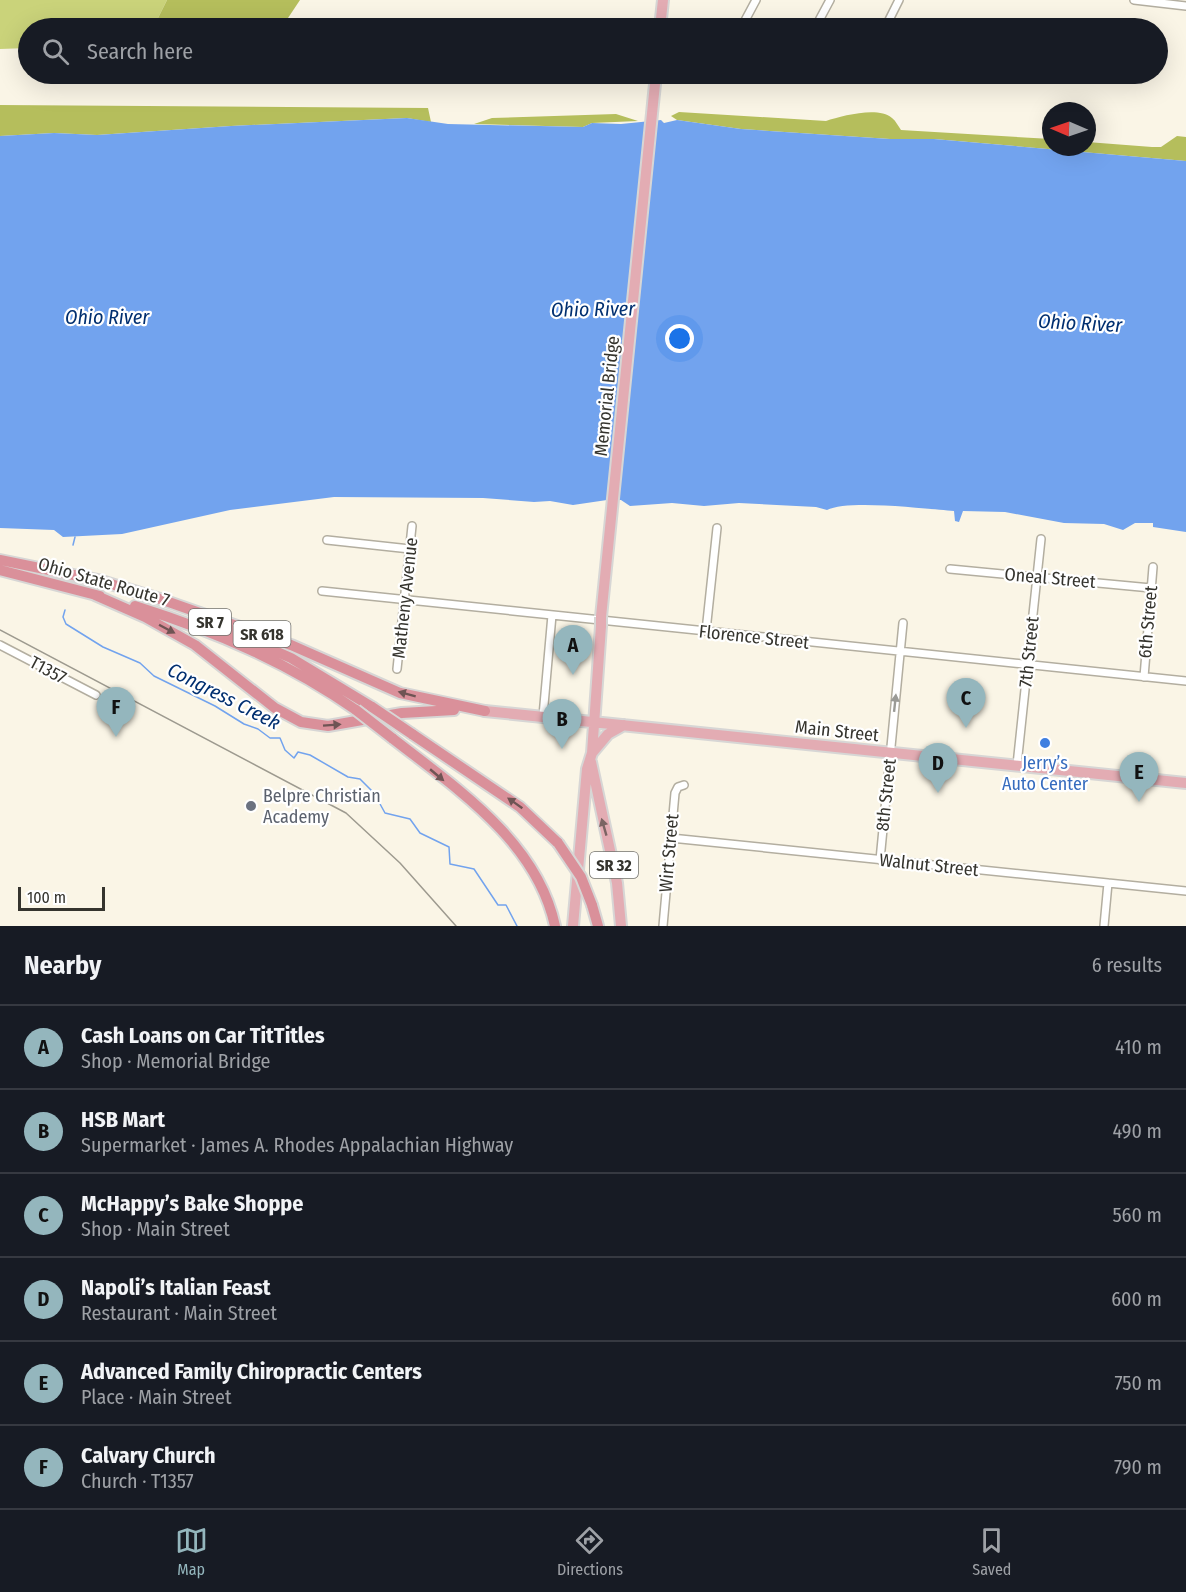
<!DOCTYPE html>
<meta charset="utf-8">
<style>
body{margin:0;font-family:"Fira Sans Condensed",sans-serif;background:#242831;color:#f1f3f6}
.compass{position:absolute;left:1042px;top:102px;width:54px;height:54px;border-radius:50%;background:#171b24;box-shadow:0 6px 24px #0002;rotate:272deg}
.scale{position:absolute;left:18px;bottom:15px;width:87px;box-sizing:border-box;padding-left:6px;border:3px solid #35342e;border-top:0;font-size:16px;line-height:21px;white-space:nowrap;color:#35342e;-webkit-text-stroke:4px #fff;paint-order:stroke}
.you{position:absolute;left:680px;top:339px;width:21px;height:21px;margin:-15px;border:4px solid #fff;border-radius:50%;background:#1a73e8;box-shadow:0 0 0 9px #1a73e833}
.badge{display:grid;place-items:center;width:39px;height:39px;border-radius:50%;background:#94b6bd;color:#111;font-size:20px;font-weight:700}
.pin{position:absolute;translate:-50% -50px;filter:drop-shadow(0 2px 3px #0008)}
.pin::after{content:'';position:absolute;top:32px;width:21px;height:18px;background:inherit;clip-path:polygon(0 0,100% 0,50% 100%)}
.list{margin:0;padding:0;list-style:none}
h2{display:flex;justify-content:space-between;align-items:center;height:78px;margin:0;padding:0 24px;font-size:26px}
h2 small{font-size:20px;font-weight:400;color:#9ea1a6}
.list li{display:grid;grid-template-columns:39px 1fr auto;gap:18px;align-items:center;box-sizing:border-box;height:84px;padding:0 24px;border-top:2px solid #363941}
.list b{display:block;font-size:22px;white-space:nowrap}
.list p{margin:0;font-size:20px;white-space:nowrap;color:#9ea1a6}
.list em{font-size:20px;font-style:normal;color:#9ea1a6}
.icon{flex:none;width:33px;height:33px;fill:none;stroke:currentColor;stroke-width:2;stroke-linecap:round;stroke-linejoin:round}
.map{position:relative;flex:none;width:1186px;height:926px;overflow:hidden}
.search{position:absolute;background:#171b24;box-shadow:0 6px 24px #0002;left:18px;right:18px;top:18px;height:66px;display:flex;align-items:center;gap:15px;box-sizing:border-box;padding:0 21px;border-radius:33px;color:#9ea1a6;font-size:22px}
.sheet{height:582px;background:#171b24}
nav{display:flex;justify-content:space-around;align-items:center;box-sizing:border-box;height:84px;border-top:2px solid #363941;background:#171b24;font-size:16px;color:#9ea1a6}
nav a{display:grid;justify-items:center;gap:3px}
nav .on{color:#94b6bd}
.map>svg:first-child{display:block}
</style>
<div class="map">
<svg width="1186" height="926" viewBox="0 0 1186 926">
<rect width="100%" height="100%" fill="#faf5e6"/>
<path fill="#cad37a" d="M0 0H167L153 28H28V48L0 49Z"/>
<path fill="#b5be5c" d="M167 0H300L284 24 255 28H153Z
M0 105 428 108 431 122 407 118 231 126 97 135 54 133 0 136Z
M679 112 826 121C842 116 878 106 892 118 896 121 898 126 901 130L1051 139V147H1087V142L1152 147H1161L1177 136 1186 137V161L934 139H890L741 129 677 120 671 116Z
M616 114 638 121 592 123 583 127 474 124 492 118Z"/>
<path fill="#72a3ee" d="M407 118 448 124 583 127 592 123 621 124 661 120 664 123 677 120 741 129 890 139H934L1186 161V532L1153 527V523H1135L1123 530 1104 524 1064 523 1005 512 963 511 959 522 955 521 954 511C927 509 848 499 827 510L816 507 739 503 704 506 672 503 630 506 621 500H607L573 505 550 501 534 502 483 498 334 497 230 510 122 534 63 537 54 530 0 528V136L54 133 97 135 231 126Z"/>
<g fill="none" stroke-linecap="round" stroke-linejoin="round">
<path stroke="#72a3ee" stroke-width="1.5" d="M73 545 75 537
M65 610 63 617 66 624 103 647 140 663 154 676 215 706 244 724 258 729 270 738H280L285 750 294 758 298 752 310 755 348 777 360 779 374 793 385 813 410 819 420 833 449 847 450 864 474 869 498 905H506L517 926"/>
<defs>
<path id="minor" d="M1134 0 1186 6
M889 20 899 0
M741 28 756 0
M815 28 830 0
M327 540 410 549
M950 569 1151 588
M322 591 1186 681
M706 631 717 528
M0 645 96 695
M397 669 412 526
M1144 677 1153 567
M543 716 552 615
M1017 765 1041 539
M671 838 1186 891
M880 860 903 623
M663 926 675 793 678 787 684 785
M1104 926 1108 883"/>
<path id="primary" d="M660 28 663 0
M601 617 656 74
M485 711 1186 783
M592 753 608 734 624 725
M591 762 617 883 621 926
M573 926 587 769 592 753 601 626"/>
<path id="trunk" d="M0 560 98 580 163 600 291 645 400 693 485 711
M0 570 100 596
M95 595 145 617 195 645 275 708 301 722 328 726 402 713 454 710
M135 606C214 631 288 662 356 710
M211 623 291 658 372 707
M412 734 520 807 558 843
M392 738C456 788 537 841 555 926
M592 905 598 926"/>
</defs>
<use href="#minor" stroke="#b3aea0" stroke-width="10"/>
<use href="#primary" stroke="#d7d6d5" stroke-width="14"/>
<use href="#trunk" stroke="#d7d6d5" stroke-width="14"/>
<use href="#minor" stroke="#fff" stroke-width="7"/>
<use href="#primary" stroke="#e3acb3" stroke-width="10"/>
<use href="#trunk" stroke="#da909a" stroke-width="10"/>
<path stroke="#9d9a8f" stroke-width="1.5" d="M0 630 346 813 400 863 456 926"/>
<defs>
<path id="primary-bridge" d="M601 626V617"/>
<path id="trunk-bridge" d="M372 707 412 734
M356 710 392 738
M558 843 581 877 592 905"/>
</defs>
<use href="#primary-bridge" stroke="#d7d6d5" stroke-width="14" stroke-linecap="butt"/>
<use href="#trunk-bridge" stroke="#d7d6d5" stroke-width="14" stroke-linecap="butt"/>
<use href="#primary-bridge" stroke="#e3acb3" stroke-width="10"/>
<use href="#trunk-bridge" stroke="#da909a" stroke-width="10"/>
</g>
<defs><path id="oneway-solid" d="M-6-.8H1V-3.2L6.5 0L1 3.2V.8H-6Z" transform="scale(1.5)"/></defs>
<g fill="#6f5454">
<use href="#oneway-solid" transform="translate(167 629) rotate(28)"/>
<use href="#oneway-solid" transform="translate(407 694) rotate(-165)"/>
<use href="#oneway-solid" transform="translate(332 725) rotate(-4)"/>
<use href="#oneway-solid" transform="translate(437 775) rotate(40)"/>
<use href="#oneway-solid" transform="translate(515 803) rotate(-145)"/>
</g>
<use fill="#9a9a96" href="#oneway-solid" transform="translate(895 703) rotate(-84)"/>
<use fill="#7b6463" href="#oneway-solid" transform="translate(604 827) rotate(-106)"/>
<circle fill="#3f7fe0" stroke="#fff" stroke-width="2" cx="1045" cy="743" r="6"/>
<circle fill="#6b7280" stroke="#fff" stroke-width="2" cx="251" cy="806" r="6"/>
<g text-anchor="middle" stroke-width="4.5" stroke-linejoin="round" paint-order="stroke">
<g fill="#fff" stroke="#72716d" stroke-width="1.5">
<rect x="189" y="609" width="42" height="26" rx="4.5"/>
<rect x="233.5" y="621" width="57" height="26" rx="4.5"/>
<rect x="590" y="852" width="48" height="26" rx="4.5"/>
</g>
<g font-size="16" font-weight="bold" fill="#35342e">
<text x="210" y="628">SR 7</text>
<text x="262" y="640">SR 618</text>
<text x="614" y="871">SR 32</text>
</g>
<g font-size="18" fill="#35342e" stroke="#fff">
<text transform="translate(607 396) rotate(-84)" y="6">Memorial Bridge</text>
<text transform="translate(1050 578) rotate(5)" y="6">Oneal Street</text>
<text transform="translate(104 582) rotate(16)" y="6">Ohio State Route 7</text>
<text transform="translate(405 598) rotate(-84)" y="6">Matheny Avenue</text>
<text transform="translate(1148 622) rotate(-85)" y="6">6th Street</text>
<text transform="translate(754 637) rotate(6)" y="6">Florence Street</text>
<text transform="translate(1029 652) rotate(-84)" y="6">7th Street</text>
<text transform="translate(48 670) rotate(28)" y="6">T1357</text>
<text transform="translate(837 731) rotate(6)" y="6">Main Street</text>
<text transform="translate(886 795) rotate(-84)" y="6">8th Street</text>
<text transform="translate(669 853) rotate(-85)" y="6">Wirt Street</text>
<text transform="translate(929 865) rotate(6)" y="6">Walnut Street</text>
</g>
<g font-size="18" fill="#366cbe" stroke="#fff">
<text x="1045" y="769">Jerry’s<tspan x="1045" dy="21">Auto Center</tspan></text>
</g>
<g font-size="18" fill="#5b616d" stroke="#fff" text-anchor="start">
<text x="263" y="802">Belpre Christian<tspan x="263" dy="21">Academy</tspan></text>
</g>
<g font-size="20" font-style="italic" fill="#012f70" stroke="#fff">
<text transform="translate(593 309) rotate(-1)" y="7">Ohio River</text>
<text x="107" y="324">Ohio River</text>
<text transform="translate(1080 323) rotate(3)" y="7">Ohio River</text>
<text transform="translate(224 696) rotate(27)" y="7">Congress Creek</text>
</g>
</g>
</svg>
<svg class="compass" viewBox="-18 -18 36 36"><path d="M0-13l5 13h-10z" fill="#e53935"/><path d="M0 13l5-13h-10z" fill="#9ea1a6"/></svg>
<div class="scale">100 m</div>
<div class="you"></div>
<div class="pin badge" style="left:573px;top:675px">A</div>
<div class="pin badge" style="left:562px;top:749px">B</div>
<div class="pin badge" style="left:966px;top:728px">C</div>
<div class="pin badge" style="left:938px;top:793px">D</div>
<div class="pin badge" style="left:1139px;top:802px">E</div>
<div class="pin badge" style="left:116px;top:737px">F</div>
<div class="search"><svg class="icon" aria-label="search" viewBox="0 0 24 24"><circle cx="10" cy="10" r="6"/><path d="M15 15l6 6"/></svg>Search here</div>
</div>
<section class="sheet">
<h2>Nearby<small>6 results</small></h2>
<ul class="list">
<li><span class="badge">A</span><div><b>Cash Loans on Car TitTitles</b><p>Shop · Memorial Bridge</p></div><em>410 m</em></li>
<li><span class="badge">B</span><div><b>HSB Mart</b><p>Supermarket · James A. Rhodes Appalachian Highway</p></div><em>490 m</em></li>
<li><span class="badge">C</span><div><b>McHappy’s Bake Shoppe</b><p>Shop · Main Street</p></div><em>560 m</em></li>
<li><span class="badge">D</span><div><b>Napoli’s Italian Feast</b><p>Restaurant · Main Street</p></div><em>600 m</em></li>
<li><span class="badge">E</span><div><b>Advanced Family Chiropractic Centers</b><p>Place · Main Street</p></div><em>750 m</em></li>
<li><span class="badge">F</span><div><b>Calvary Church</b><p>Church · T1357</p></div><em>790 m</em></li>
</ul>
</section>
<nav>
<a class="on"><svg class="icon" aria-label="map" viewBox="0 0 24 24"><path d="M3 6l6-2 6 2 6-2v14l-6 2-6-2-6 2zM9 4v14M15 6v14"/></svg>Map</a>
<a><svg class="icon" aria-label="directions" viewBox="0 0 24 24"><path d="M12 3l9 9-9 9-9-9zM9 14v-3h6M13 9l2 2-2 2"/></svg>Directions</a>
<a><svg class="icon" aria-label="saved" viewBox="0 0 24 24"><path d="M7 4h10v16l-5-4-5 4z"/></svg>Saved</a>
</nav>
